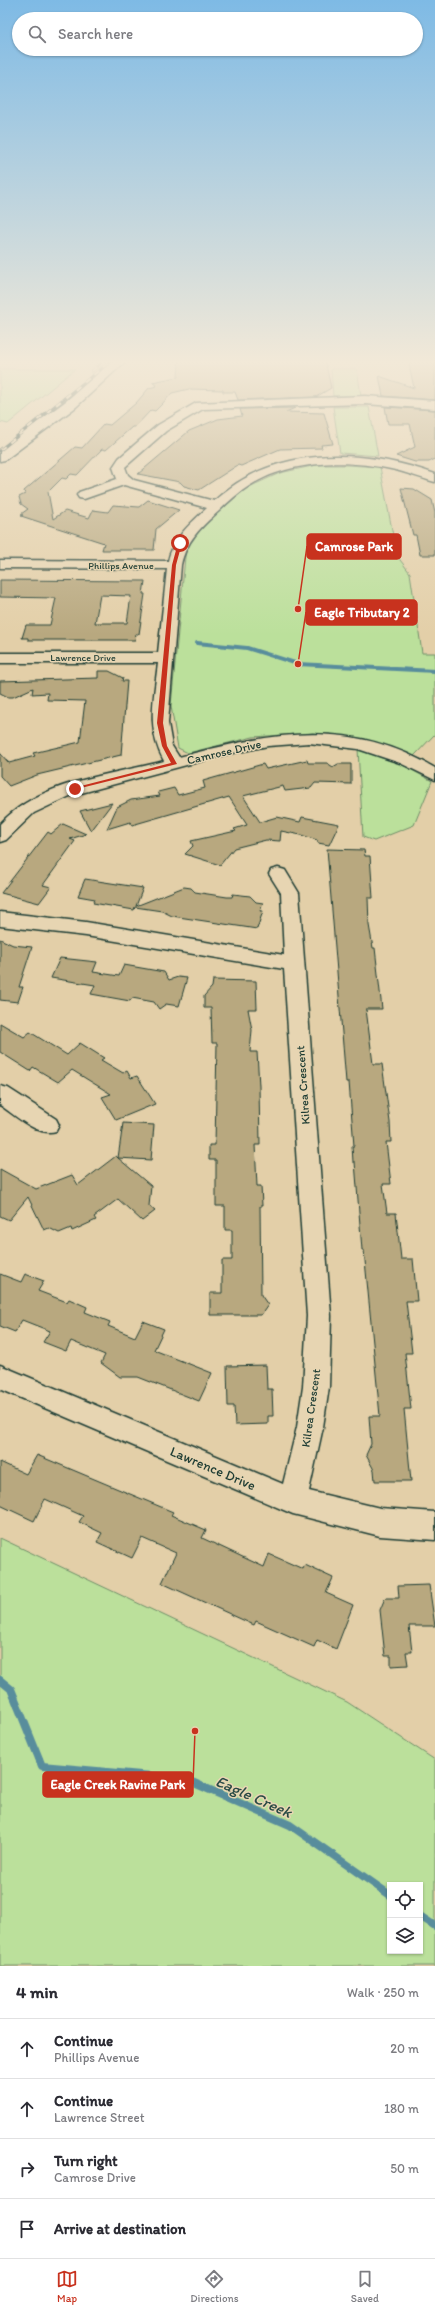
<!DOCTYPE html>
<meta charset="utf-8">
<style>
body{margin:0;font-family:Itim,sans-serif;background:#f2f2f3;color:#2b2b33}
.controls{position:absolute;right:12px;bottom:12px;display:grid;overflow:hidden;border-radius:0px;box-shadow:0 1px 3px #0004}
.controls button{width:36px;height:36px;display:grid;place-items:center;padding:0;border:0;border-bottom:1px solid #e1e1e2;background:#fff;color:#2b2b33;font:20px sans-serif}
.stop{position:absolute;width:12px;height:12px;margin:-9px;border:3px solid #c8321e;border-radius:50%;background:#fff}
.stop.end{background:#c8321e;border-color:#fff;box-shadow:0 1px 4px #0008}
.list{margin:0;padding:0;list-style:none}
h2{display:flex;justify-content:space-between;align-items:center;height:52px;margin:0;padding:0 16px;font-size:17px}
h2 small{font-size:13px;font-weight:400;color:#7c7c81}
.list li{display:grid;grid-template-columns:26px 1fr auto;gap:12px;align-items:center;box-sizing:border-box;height:60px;padding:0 16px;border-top:1px solid #e1e1e2}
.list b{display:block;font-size:15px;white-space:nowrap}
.list p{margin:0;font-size:13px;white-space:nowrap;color:#7c7c81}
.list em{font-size:13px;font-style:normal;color:#7c7c81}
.icon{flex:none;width:22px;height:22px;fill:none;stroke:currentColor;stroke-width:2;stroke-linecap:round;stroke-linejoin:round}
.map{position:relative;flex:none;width:435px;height:1966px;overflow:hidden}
.search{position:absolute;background:#fff;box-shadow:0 1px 3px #0004;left:12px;right:12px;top:12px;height:44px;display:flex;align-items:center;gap:10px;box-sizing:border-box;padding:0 14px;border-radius:22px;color:#7c7c81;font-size:15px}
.sheet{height:292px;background:#fff}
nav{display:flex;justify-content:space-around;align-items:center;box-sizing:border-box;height:56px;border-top:1px solid #e1e1e2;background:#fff;font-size:11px;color:#7c7c81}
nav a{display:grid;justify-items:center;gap:2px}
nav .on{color:#c8321e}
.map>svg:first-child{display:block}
</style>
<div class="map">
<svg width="435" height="1966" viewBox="0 0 435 1966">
<rect width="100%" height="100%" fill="#e3cfa8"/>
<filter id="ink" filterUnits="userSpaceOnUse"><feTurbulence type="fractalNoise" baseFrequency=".025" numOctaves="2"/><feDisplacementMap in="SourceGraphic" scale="8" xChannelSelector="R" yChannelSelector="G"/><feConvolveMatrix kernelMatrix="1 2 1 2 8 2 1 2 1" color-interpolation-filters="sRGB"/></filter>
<g filter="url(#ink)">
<path fill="#bbe09b" stroke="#6d8e68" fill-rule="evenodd" d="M0 369H75L8 424 0 422Z
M331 369H357L361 396H333Z
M333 407H369L378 456 340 453Z
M317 465H346L380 467 397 556 410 573 422 653H435V734L414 756 365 739 313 733 253 737 188 753 178 748 171 706 186 547 203 525 247 488 280 473Z
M358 749 397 762 432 781 414 825 374 841 363 837Z
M0 1538 347 1702 435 1760V1966H0ZM390 1885H420V1951H390Z"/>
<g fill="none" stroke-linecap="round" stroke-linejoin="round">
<path stroke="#598d9c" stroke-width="4" d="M197 643 247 648 298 664 435 671"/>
<path stroke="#598d9c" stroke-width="8" d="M0 1680 11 1689 42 1766 185 1779 290 1825 390 1895
M420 1916 435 1926"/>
</g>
<path fill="#b8a87f" stroke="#1f3d34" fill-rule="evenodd" d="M179 360H325L331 388 316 397 238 400 235 392H223V390L189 389 172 393 162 404 155 411 151 410 135 427H132L106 450 102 449 77 475 71 474 66 479 62 478 48 492 53 519 65 511 89 518 93 510 108 512 113 505 139 507 148 500 179 510 156 529 154 550H102L104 543 21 516 23 515 21 514 28 509 21 504 19 497 25 494 24 491 75 447 82 448 104 424 110 425 136 403 149 388 157 386 152 382 178 377Z
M408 360H435V400L383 396 379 376 414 388Z
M385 407 435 410V459L429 462H415L396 456 415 447 410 424H388Z
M295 408 286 412 324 413 333 444 321 445 322 448 280 449 241 466 238 465 199 490 184 486 180 482 138 474 189 431 218 419 242 416 240 409Z
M401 488 414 489 432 500 435 513V555H420L416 535H413Z
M0 580 145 581 143 594H145L139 634H136L135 640H28V638H22L26 625H50L56 598 0 597ZM100 595 131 596 127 623H95Z
M98 671H109L123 678 122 681H127L121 755 37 775 9 786 0 776V753L9 763 35 756 33 753 80 742 85 701 47 700 48 693 32 694 33 688 13 697H8L0 693V681L98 678Z
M307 760 308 763H327L333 767 338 764H351V784L315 783 311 788 285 791 283 786 243 796 260 822 277 817 300 822 302 817 339 824 329 845 318 843 317 840 301 835 281 831 280 841 266 840 234 848 220 865 185 854 193 846 191 841 236 831 234 829 247 825 229 797 132 825 130 822 107 829 117 807 131 800 160 796 158 792 174 788 178 795 205 788 203 781 263 764 266 769Z
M112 803 91 831 80 811Z
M63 824 86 834 70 839 75 841 43 885 51 887 39 903 1 893 48 832 51 834Z
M327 849 364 850 365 856H370L373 898H368L369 925 373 948H375L382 1009H366L373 1064H382L390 1122 391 1142H386L391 1184H383L387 1213H396L401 1259H413L417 1301H406L412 1353H405L411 1409H404L411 1481H375L374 1470 366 1455 371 1444 369 1416H380L364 1250H362L355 1162H353L352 1146H354L349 1082H346Z
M85 879 143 888 136 906 184 887 191 888 195 892 227 897H232L233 894 250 896 256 902 263 903 260 911H263L257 929 172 916 162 911 135 907 134 910 93 903 95 899 78 896Z
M0 939 13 945 32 947 19 987H23L18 1002 0 1000Z
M60 958 97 962 93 972 119 976 124 965 164 972 169 980 178 977 187 978 179 1006 166 1004 159 1009 154 1002 132 998 130 1001 91 994 95 985 51 978Z
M213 980 256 981 257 1009H248L252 1030 250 1052H257L259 1086 260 1145H255L257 1186H261L262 1206H260L261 1295 268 1305 261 1315H210V1293H222V1260H232V1230H225V1206H216V1160H209V1145H215L217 1043H212L211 1008H204V996L212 987Z
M0 1023 24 1037 30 1032 67 1055 80 1043 104 1058 101 1060 123 1073 127 1071 131 1078 137 1076 155 1104 116 1120 102 1097 111 1094 72 1070 58 1082 33 1067 30 1071 0 1052Z
M123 1123 154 1125 151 1160 118 1158 151 1186 149 1206 155 1211 142 1221 118 1199 94 1217 96 1220 72 1231 71 1228 59 1233 49 1228 44 1230 28 1197 9 1220 0 1216V1169L36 1189 72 1175 78 1185 116 1156 118 1158Z
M0 1274 21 1282 25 1274 44 1281 38 1291 67 1302 69 1299 87 1307 85 1312 110 1322 108 1326 135 1337 143 1321 164 1329 154 1350 212 1373 199 1401 138 1377H120L101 1363 105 1355 71 1341 66 1351 43 1342 50 1331 22 1320 15 1332 0 1326Z
M266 1365 267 1389H272L273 1416H268V1424L235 1425 234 1406H228L227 1366Z
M37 1455 173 1512 171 1515 206 1530 202 1538 264 1567 269 1554 303 1569 305 1565 333 1578 326 1593 353 1605 336 1649 317 1640 314 1647 256 1621 254 1625 162 1583 176 1553 142 1538 132 1558 97 1542 102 1533 79 1522 83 1516 45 1499 34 1521 0 1505V1462L26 1474Z
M429 1585 435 1626H409L412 1652H406L408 1665 391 1666V1656H385L380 1610 385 1598H399L398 1586Z"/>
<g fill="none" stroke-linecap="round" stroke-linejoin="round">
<defs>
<path id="minor" d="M365 396 435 401V409L365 404 203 409 166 431 125 467 128 475 134 480 214 501C273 445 362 448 435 474V482C420 478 406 472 391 469 346 459 289 460 249 486 238 493 228 502 219 511 201 527 186 541 181 565L168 723 172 746 179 757C269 733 349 717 435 768V780L400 763 358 749 309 743 268 746 228 754 70 796 34 813 6 840 0 842V824C40 780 109 776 164 761 146 729 154 698 158 663H0V653H158L167 569 0 568V560L168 561C173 538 191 523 207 508L124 485 84 499 79 498 77 495 79 492 117 479 113 467 119 458 158 425 196 403Z
M278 868 285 870 299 893 331 1316 329 1387 323 1427 309 1491 380 1508 435 1512V1540L380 1536 293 1514 0 1389V1365L283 1484 297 1427 303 1387 307 1316 284 969 86 936 0 926V912L86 922 284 955 281 893 269 874 271 870Z
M0 1086 8 1088 56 1119 59 1125 56 1131C38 1137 15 1115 0 1105Z"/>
<path id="major" d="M114 360H127L76 407 5 460 0 461V450L66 401Z"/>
</defs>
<use href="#minor" stroke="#1f3d34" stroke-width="3"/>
<use href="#major" stroke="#1f3d34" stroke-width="3"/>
<use href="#minor" fill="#e7d5b2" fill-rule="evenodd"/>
<use href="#major" fill="#e7d5b2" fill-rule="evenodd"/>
<defs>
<path id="rail" d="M92 371 104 360
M0 450 112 360"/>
</defs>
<use href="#rail" stroke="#1f3d34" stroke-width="3"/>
<use href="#rail" stroke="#e7d5b2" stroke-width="2" stroke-dasharray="6" stroke-linecap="butt"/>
</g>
</g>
<linearGradient id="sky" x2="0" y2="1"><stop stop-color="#7ebae5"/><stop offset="0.57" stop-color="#f2e9d8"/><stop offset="1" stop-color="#f2e9d8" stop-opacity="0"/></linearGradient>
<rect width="435" height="635" fill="url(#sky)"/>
<path fill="#c8321e" d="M180 542 182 543 176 565 163 723 167 746 177 764 73 790V788L171 763 162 746 157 723 172 565 178 543Z"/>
<g text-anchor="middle" stroke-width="3" stroke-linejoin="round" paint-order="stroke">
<g font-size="10" fill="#1f3d34" stroke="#e7d5b2">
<text x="121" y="569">Phillips Avenue</text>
<text x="83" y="661">Lawrence Drive</text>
</g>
<g font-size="12" fill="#1f3d34" stroke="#e7d5b2">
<text transform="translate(224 752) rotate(-13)" y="4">Camrose Drive</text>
<text transform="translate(303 1085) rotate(-94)" y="4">Kilrea Crescent</text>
<text transform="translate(311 1408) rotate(-82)" y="4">Kilrea Crescent</text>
</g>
<g font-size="14" fill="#1f3d34" stroke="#e7d5b2">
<text transform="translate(213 1468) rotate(23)" y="5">Lawrence Drive</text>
</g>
<g font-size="16" font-style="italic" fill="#294a45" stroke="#e7d5b2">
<text transform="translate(254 1796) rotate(24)" y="6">Eagle Creek</text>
</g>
</g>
<path fill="none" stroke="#c8321e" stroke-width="1.5" d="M298 609L307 546M298 664L306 612M195 1731L193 1784"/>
<g fill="#c8321e" stroke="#e7d5b2" stroke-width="1.5">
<circle cx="298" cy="609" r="4"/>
<circle cx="298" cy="664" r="4"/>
<circle cx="195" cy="1731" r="4"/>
</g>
<g fill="#c8321e" stroke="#c8321e" stroke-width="1.5">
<rect x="307" y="534" width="94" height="25" rx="4"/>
<rect x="306" y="600" width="111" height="25" rx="4"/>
<rect x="43" y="1772" width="150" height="25" rx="4"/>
</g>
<g font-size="13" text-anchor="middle" font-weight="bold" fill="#fff">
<text x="354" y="551">Camrose Park</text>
<text x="362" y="617">Eagle Tributary 2</text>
<text x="118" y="1789">Eagle Creek Ravine Park</text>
</g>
</svg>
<div class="controls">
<button><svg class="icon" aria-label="locate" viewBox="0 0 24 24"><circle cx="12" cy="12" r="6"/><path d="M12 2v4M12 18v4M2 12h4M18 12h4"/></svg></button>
<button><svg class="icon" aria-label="layers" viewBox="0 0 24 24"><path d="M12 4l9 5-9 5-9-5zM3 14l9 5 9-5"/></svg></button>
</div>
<div class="stop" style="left:180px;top:543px"></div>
<div class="stop end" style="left:75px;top:789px"></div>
<div class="search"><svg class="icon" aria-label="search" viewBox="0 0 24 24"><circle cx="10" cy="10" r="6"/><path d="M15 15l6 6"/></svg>Search here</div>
</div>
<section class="sheet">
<h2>4 min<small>Walk · 250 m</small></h2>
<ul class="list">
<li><svg class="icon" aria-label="ahead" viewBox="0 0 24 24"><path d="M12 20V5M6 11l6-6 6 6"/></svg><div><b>Continue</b><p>Phillips Avenue</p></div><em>20 m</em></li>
<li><svg class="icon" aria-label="ahead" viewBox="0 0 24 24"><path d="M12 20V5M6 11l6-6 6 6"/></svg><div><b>Continue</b><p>Lawrence Street</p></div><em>180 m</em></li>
<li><svg class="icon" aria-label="right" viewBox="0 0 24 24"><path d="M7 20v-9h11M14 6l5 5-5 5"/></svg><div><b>Turn right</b><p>Camrose Drive</p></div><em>50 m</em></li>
<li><svg class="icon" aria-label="arrive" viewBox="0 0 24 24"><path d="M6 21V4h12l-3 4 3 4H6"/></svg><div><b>Arrive at destination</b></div></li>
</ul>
</section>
<nav>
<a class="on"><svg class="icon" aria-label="map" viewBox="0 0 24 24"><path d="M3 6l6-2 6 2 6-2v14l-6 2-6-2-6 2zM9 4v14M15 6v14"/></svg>Map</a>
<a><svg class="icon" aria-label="directions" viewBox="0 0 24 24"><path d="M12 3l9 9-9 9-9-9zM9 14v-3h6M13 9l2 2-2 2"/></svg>Directions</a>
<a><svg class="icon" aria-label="saved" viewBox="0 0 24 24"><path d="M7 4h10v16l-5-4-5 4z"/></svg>Saved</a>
</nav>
